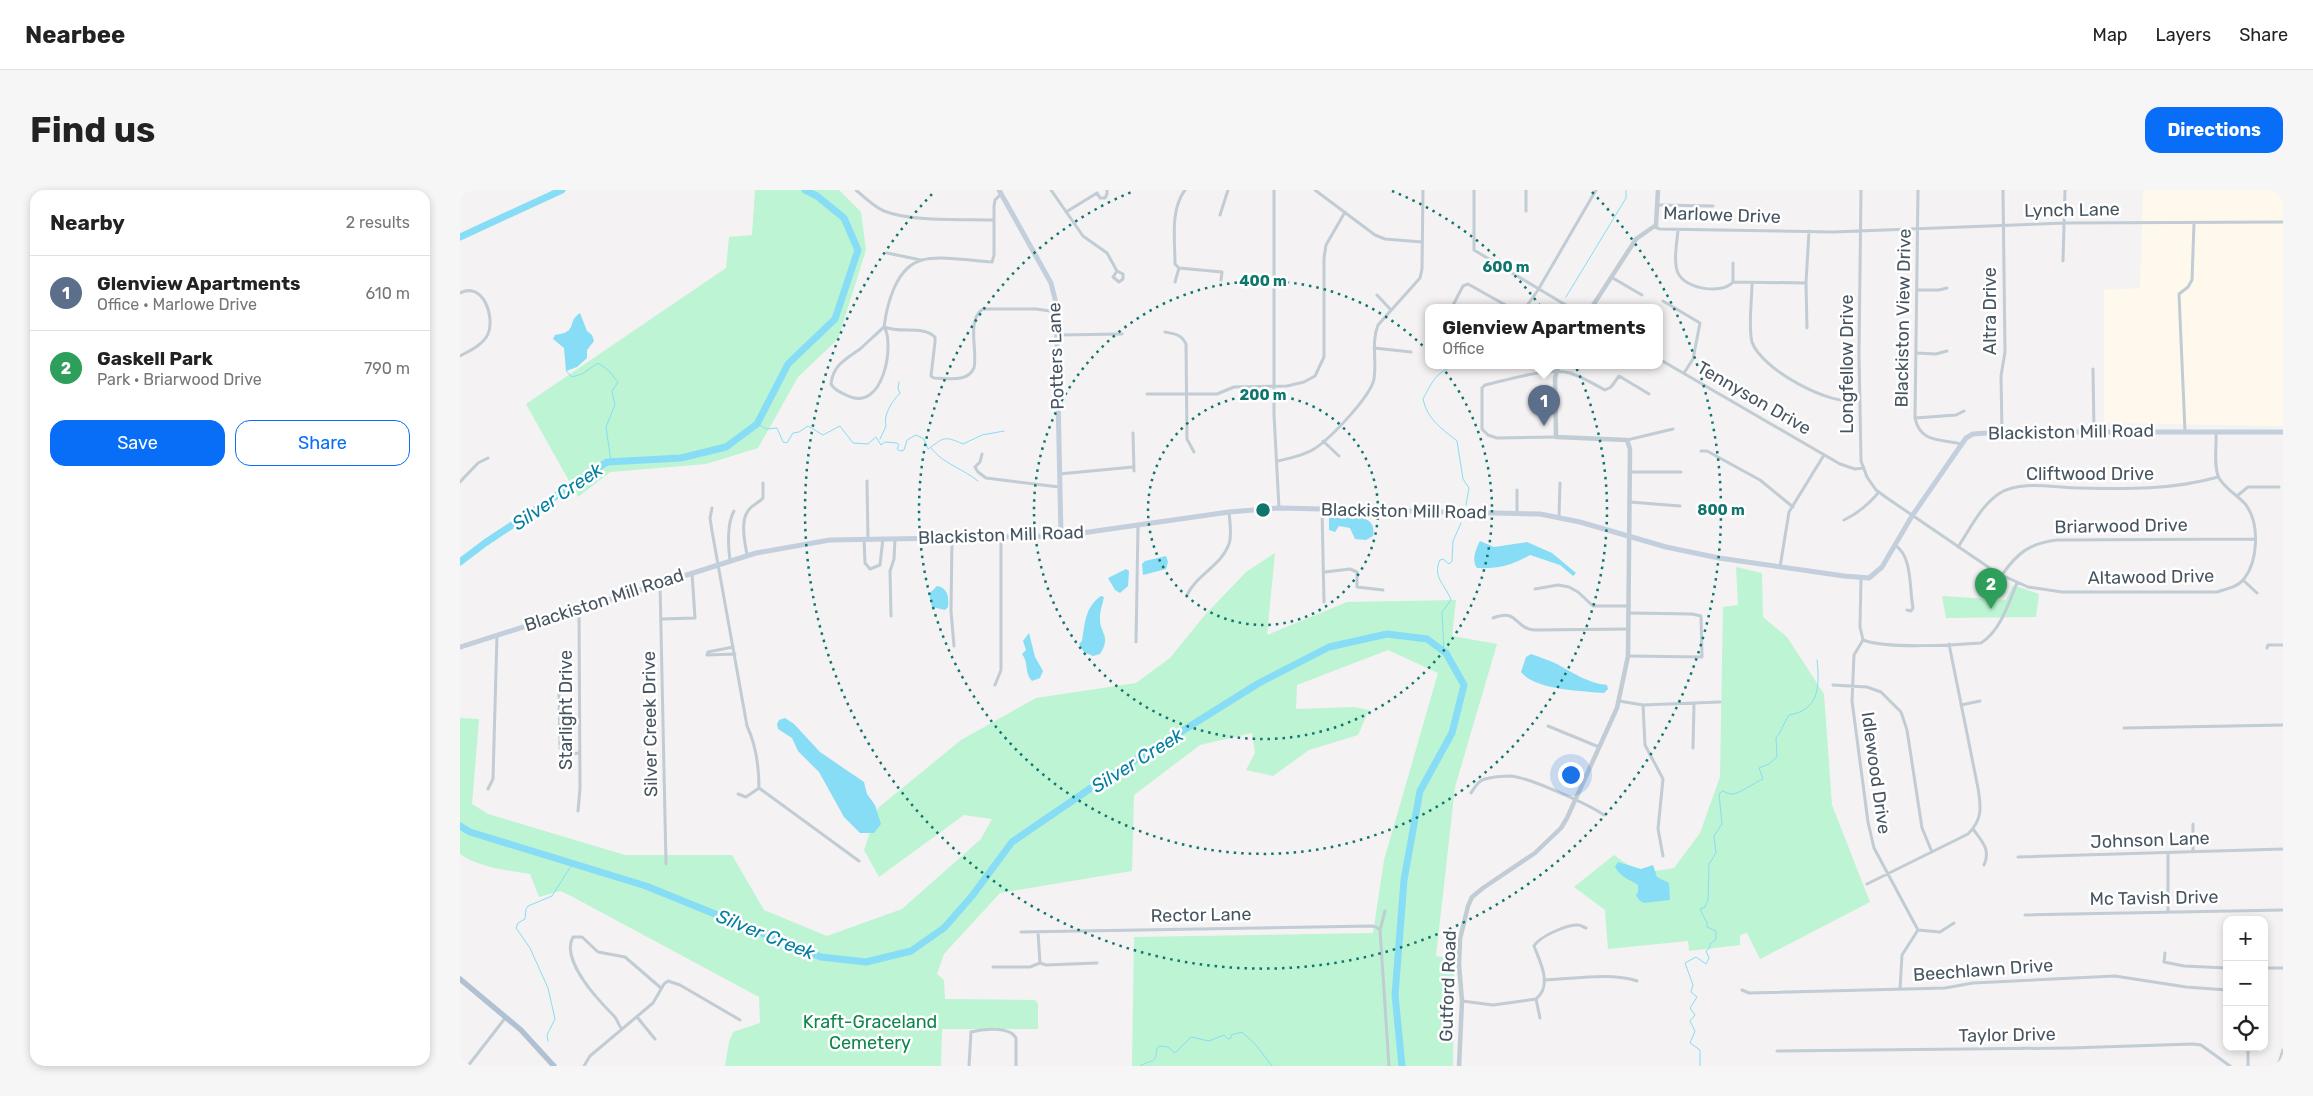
<!DOCTYPE html>
<meta charset="utf-8">
<style>
body{margin:0;font-family:Rubik,sans-serif;background:#f6f6f6;color:#222}
.controls{position:absolute;right:15px;bottom:15px;display:grid;overflow:hidden;border-radius:10px;box-shadow:0 2px 8px #0003}
.controls button{width:45px;height:45px;display:grid;place-items:center;padding:0;border:0;border-bottom:1px solid #e0e0e0;background:#fff;color:#222;font:25px sans-serif}
.you{position:absolute;left:1110px;top:584px;width:18px;height:18px;margin:-12px;border:4px solid #fff;border-radius:50%;background:#1a73e8;box-shadow:0 0 0 8px #1a73e833}
.badge{display:grid;place-items:center;width:32px;height:32px;border-radius:50%;background:#086ef8;color:#fff;font-size:16px;font-weight:700}
.pin{position:absolute;translate:-50% -41px;filter:drop-shadow(0 1px 2px #0008)}
.pin::after{content:'';position:absolute;top:26px;width:18px;height:15px;background:inherit;clip-path:polygon(0 0,100% 0,50% 100%)}
.popup{position:absolute;left:965px;top:114px;width:238px;height:65px;box-sizing:border-box;display:grid;place-content:center;border-radius:10px;background:#fff;filter:drop-shadow(0 1px 4px #0005);font-size:16px;white-space:nowrap;color:#767676}
.popup b{font-size:19px;color:#222}
.popup::after{content:'';position:absolute;left:50%;top:100%;margin-left:-10px;border:10px solid transparent;border-top-color:#fff}
.list{margin:0;padding:0;list-style:none}
h2{display:flex;justify-content:space-between;align-items:center;height:65px;margin:0;padding:0 20px;font-size:21px}
h2 small{font-size:16px;font-weight:400;color:#767676}
.list li{display:grid;grid-template-columns:32px 1fr auto;gap:15px;align-items:center;box-sizing:border-box;height:75px;padding:0 20px;border-top:1px solid #e0e0e0}
.list b{display:block;font-size:19px;white-space:nowrap}
.list p{margin:0;font-size:16px;white-space:nowrap;color:#767676}
.list em{font-size:16px;font-style:normal;color:#767676}
.actions{display:flex;gap:10px;padding:15px 20px}
.actions a{flex:1;padding:11px 0;border:1px solid #086ef8;border-radius:15px;text-align:center;font-size:18px;color:#086ef8}
.actions .main{background:#086ef8;color:#fff}
.icon{flex:none;width:28px;height:28px;fill:none;stroke:currentColor;stroke-width:2;stroke-linecap:round;stroke-linejoin:round}
.map{position:relative;flex:none;width:1823px;height:876px;overflow:hidden;border-radius:15px}
header{display:flex;align-items:center;gap:30px;box-sizing:border-box;height:70px;padding:0 25px;background:#fff;border-bottom:1px solid #e0e0e0}
header strong{font-size:24px}
nav{display:flex;gap:28px;margin-inline-start:auto;font-size:18px}
.intro{display:flex;align-items:center;justify-content:space-between;box-sizing:border-box;height:120px;padding:0 30px}
h1{margin:0;font-size:35px}
.button{padding:12px 22px;border-radius:15px;background:#086ef8;color:#fff;font-size:18px;font-weight:700}
main{display:flex;gap:30px;padding:0 30px}
aside{flex:1;background:#fff;border-radius:15px;box-shadow:0 2px 8px #0003}
.map>svg:first-child{display:block}
</style>
<header>
<strong>Nearbee</strong>
<nav><a>Map</a><a>Layers</a><a>Share</a></nav>
</header>
<div class="intro"><h1>Find us</h1><a class="button">Directions</a></div>
<main>
<aside>
<h2>Nearby<small>2 results</small></h2>
<ul class="list">
<li><span class="badge" style="background:#5c6f8a">1</span><div><b>Glenview Apartments</b><p>Office · Marlowe Drive</p></div><em>610 m</em></li>
<li><span class="badge" style="background:#2e9e5b">2</span><div><b>Gaskell Park</b><p>Park · Briarwood Drive</p></div><em>790 m</em></li>
</ul>
<div class="actions"><a class="main">Save</a><a>Share</a></div>
</aside>
<div class="map">
<svg width="1823" height="876" viewBox="0 0 1823 876">
<rect width="100%" height="100%" fill="#f4f2f2"/>
<path fill="#fef9ec" d="M1683 0H1823V236L1644 233V100L1680 98Z"/>
<path fill="#bdf4d3" d="M295 0H379L401 22 406 60 378 149 338 187 298 258 246 274 150 282 118 307 66 214 266 78 269 47 292 45Z
M815 363 807 445 887 412 996 410 992 446 1037 454 995 597 976 766 994 769 993 876H672L674 747 913 743 924 670 978 483 928 460 837 495 836 519 895 517 909 520 898 545 849 560 813 586 786 580 795 563 792 543 740 555 674 605 672 681 540 703 484 764 477 784 484 790 485 809 575 810 578 814V839H482L481 876H265L269 852 273 842 300 833 299 807 111 706 100 701 79 707 70 684C47 680 20 678 0 664V528L19 529 12 614 28 624 165 665H272L304 720 367 746 442 719 521 649 532 629 504 625 419 687 404 660 418 618 501 550 576 508 676 493 710 468 744 426 786 382Z
M1276 377 1302 383 1303 427 1327 447 1364 504 1372 615 1410 712 1300 769 1287 743 1280 745V755L1229 761 1228 751 1148 759 1145 720 1114 697 1154 665C1178 683 1185 683 1214 678L1240 643 1260 587 1263 417 1278 415Z
M1553 395 1579 404 1576 427 1486 428 1482 406 1546 410Z"/>
<path fill="#87ddf5" d="M120 123 127 141 132 145 134 151 127 160V168L117 177 106 181 104 158 93 149 95 145C119 142 106 132 120 123Z
M869 328C886 328 918 321 913 346L906 350 895 349 890 338 879 336 875 342 869 340Z
M1020 351 1034 357 1067 352 1092 363 1116 383 1113 386 1100 375 1070 365C1053 375 1038 379 1017 378 1011 370 1016 359 1020 351Z
M706 366 708 372 706 379 683 385 682 374 685 371Z
M666 379 669 381 668 396 660 403 655 400 648 388Z
M477 396C488 398 489 407 488 417L485 420 472 417 469 404Z
M641 406 644 407C643 413 640 420 640 427 639 444 652 445 640 464L633 466 624 462 619 454 622 451C625 433 625 417 641 406Z
M569 443 575 467 583 481 580 488 572 491C564 483 569 472 562 464L566 460 563 451Z
M1071 464C1079 467 1089 470 1097 474 1113 483 1128 493 1147 495L1148 499 1144 503C1122 501 1075 500 1061 482L1066 467Z
M325 528 334 534 360 562 404 592 407 604 415 615 421 634 414 643H400L384 627 359 582 338 561 332 548 318 539 317 534 319 530Z
M1158 672 1181 679 1193 675 1197 687 1209 693 1210 710 1184 713 1179 710 1176 705 1178 702V695C1167 688 1162 688 1155 677Z"/>
<g fill="none" stroke-linecap="round" stroke-linejoin="round">
<path stroke="#87ddf5" stroke-width="1" d="M1106 107 1166 8V0
M999 175C977 180 973 190 963 209 967 229 981 238 997 251L1003 289 1009 298 1006 315
M106 181 112 187 122 184 138 173 148 180 158 192 152 201 155 215 146 237 151 271
M297 234 307 239 317 238 323 252 327 253 333 243 339 242 348 236 363 245 380 236 393 253 408 254 416 247 421 255 425 252 437 253 439 255 437 259 440 261 444 260 447 250 456 245 464 249 468 259C484 248 483 245 503 254L522 245 544 241
M420 249 426 236C423 224 432 212 440 203L438 199 439 192
M471 258C483 274 504 279 518 291
M984 462 982 422 991 410C985 394 972 387 980 370L983 369 989 374 992 371 993 351 1001 333
M88 851 87 845 95 829 88 798 70 758 56 738 58 733 65 729 66 719 68 716 92 706 113 673
M680 876C693 868 695 876 697 858L700 856 708 857 715 863 731 847 749 851 764 845 768 849 771 848V845L782 842 796 855 812 876
M1240 876V860L1230 853 1235 841 1230 831 1235 825 1230 818 1237 807 1231 802 1233 795 1225 773 1236 767 1246 774 1249 768 1246 761 1250 758V754L1256 749V741L1247 737V733L1240 719 1245 717 1248 710 1249 674 1256 663 1254 646 1262 634 1259 604 1263 601C1265 602 1267 603 1270 604 1277 606 1295 592 1303 589L1299 578 1309 574 1317 567 1316 548C1322 541 1324 532 1329 525 1359 520 1360 497 1357 470"/>
<path stroke="#87ddf5" stroke-width="7" d="M0 47 102 0
M0 372 25 353 147 272 221 268 266 257 297 234 328 174 375 129 398 60 384 28 357 6 345 0
M0 636 10 642 186 696 361 767 406 772 451 761 484 738 512 706 552 652 631 598 799 493 869 457 927 444 967 449 986 463 1004 495 992 543 960 601 944 690 935 805 942 876"/>
<path stroke="#c1ccd4" stroke-width="3" d="M396 0C404 7 414 17 424 21 451 32 503 29 534 30
M591 0 623 46 647 63 657 81 663 84V89L659 92 653 87 657 81
M725 0C710 20 715 49 715 74L719 78 762 82 761 90
M814 0V225L819 318
M855 0 915 45 925 49 962 52
M1014 0V60L1109 117
M1066 0V21
M1401 0 1399 163 1401 271 1407 287 1416 300 1427 308 1537 383 1568 397 1602 402H1757C1766 399 1778 397 1784 389 1798 371 1800 334 1786 315 1778 305 1766 300 1759 288 1753 276 1757 255 1756 242
M1458 0 1455 228C1460 253 1481 249 1501 254
M637 3 640 8H645L647 4V0
M540 5 535 10 534 16V65L532 72C512 71 481 65 462 70 436 77 427 114 424 137 435 152 424 225 386 205 380 202 374 200 371 194 373 175 386 169 400 159 408 152 416 144 424 137 442 144 462 135 475 147V152L471 186 474 188C488 188 507 193 514 178 518 161 506 130 523 119H576L597 122
M1197 15 1253 16
M606 22 637 3
M760 25 768 0
M1194 37 1200 39 1373 42 1605 33 1823 32
M1218 40C1217 52 1213 72 1218 83 1225 99 1262 105 1273 92V73
M427 63 461 70
M1603 71 1605 0
M1151 87 1182 105
M715 92 719 78
M1273 92 1346 93
M1292 94C1292 109 1288 138 1292 152 1301 179 1372 218 1399 210
M1457 100H1479L1487 98
M0 103C24 91 35 128 28 144 23 155 9 161 0 166
M917 105 931 120
M1203 111 1240 133 1233 169 1224 183
M992 117 1003 96 1008 94 1049 117
M1066 117 1078 100 1136 0
M1347 138 1346 93 1349 41
M705 142C715 144 721 144 726 154L727 249 734 262
M598 145 662 144
M914 158 951 162
M1456 163 1476 164 1487 161
M1199 169 1380 274 1395 279 1404 278
M1633 179 1634 241
M687 204H757L774 197 827 196 844 192 855 186 864 167V68L866 55 885 22
M1455 228 1496 225 1504 221
M1725 241 1719 104 1728 97 1732 90 1734 33
M1542 242 1541 186 1545 162 1543 0
M673 243 674 281
M1096 247 1037 248 1028 245 1022 239V198L1025 195C1048 190 1087 177 1110 183 1122 187 1134 194 1145 200L1151 197 1159 186 1189 204
M1167 250 1213 239
M863 251 879 266
M1241 261H1247L1300 290 1333 317
M522 264 520 272 515 277 518 282 526 288 599 297
M818 271C830 268 843 266 854 259 870 249 911 206 914 189 917 171 911 152 918 135L960 88 962 79 963 0
M1170 282H1221
M599 284 673 277
M407 291 408 349
M0 292 18 273 28 268
M1057 300V323
M1777 306 1788 297H1819
M1170 312 1220 316
M252 318 250 328 252 341 287 536C296 555 299 577 299 598L286 607 278 604
M862 319 864 412
M1099 327 1100 293
M1384 330C1399 323 1409 314 1419 302
M492 348 491 421 494 456
M404 349 405 373 410 379 420 375 423 348
M1435 355C1453 367 1449 398 1453 418L1451 421 1447 420
M1498 357C1510 339 1521 315 1540 303 1562 290 1594 298 1619 298 1666 299 1713 300 1758 287
M287 365C285 353 280 332 288 321 291 315 299 313 303 308V293
M270 370C268 356 267 333 274 321
M1320 377 1329 322 1364 265
M865 382 890 379 897 382V397L923 400
M1542 385C1557 363 1570 353 1597 350L1795 349
M1401 388 1400 437 1403 450 1394 465 1392 511 1408 632 1414 658 1458 740 1442 765 1440 799
M1784 391 1797 403
M200 393 206 674
M1075 399 1098 395 1109 397 1118 402 1133 416H1169
M727 405C737 384 761 376 769 354 772 345 770 332 769 323
M431 426 430 381 434 369 435 349
M1033 428C1058 418 1054 438 1074 440L1169 439
M202 429 235 428 232 383
M1403 450C1425 459 1495 455 1521 453 1541 440 1548 414 1557 393
M676 452 678 336
M273 457 248 462 247 465 275 464
M1807 458 1808 455H1823
M1168 466 1242 467 1241 426 1232 424 1169 423
M535 495 541 480V347
M1373 495 1407 497 1421 502 1441 522 1447 540 1462 638 1472 662
M99 504 100 558 111 564 119 563
M1159 511 1183 515 1260 512
M1183 515 1185 555 1203 589 1198 639 1203 666
M1501 515 1520 511
M1088 536 1139 557
M1664 538 1823 535
M1233 558 1234 514
M299 598 399 671
M28 599 33 589 37 445
M1011 603C1015 597 1018 591 1025 589 1032 587 1044 586 1051 586 1070 588 1128 614 1144 625
M118 621 120 599 119 419
M1513 639C1522 651 1531 660 1524 675
M1733 662V634
M1708 663V721
M1558 667 1823 659
M1407 694 1508 644C1523 629 1521 617 1518 598L1489 454
M925 721 920 740 929 876
M1565 725 1823 720
M1458 740 1480 742 1494 733
M561 742 912 736 916 737 920 740
M1705 763 1704 772 1724 776 1767 778
M580 773 586 775 637 773
M533 777H570L580 773 578 742
M1804 778H1823
M1084 790C1111 789 1152 782 1177 791
M1282 800 1289 803 1485 798 1513 793 1655 786 1726 797 1767 800
M1076 809 1080 828
M1002 811 1033 815 1076 809C1093 795 1080 772 1074 756 1079 747 1107 734 1118 735 1121 735 1123 737 1126 738
M177 827 195 849
M162 839C158 835 158 830 154 826 139 811 100 770 113 747H122L138 762 165 767 201 798
M1788 857V876
M1317 861 1609 858 1733 854 1741 855 1770 876
M8 876 46 827
M124 876 130 866 193 813 204 794 208 791 220 795 280 830
M509 876 511 842C522 839 550 836 556 848V876
M1818 876 1823 860"/>
<path stroke="#c1ccd4" stroke-width="4.5" d="M1132 117 1176 49 1196 35 1198 0
M999 876 1002 811 999 774 1000 749 1008 716 1012 707 1023 698 1075 663 1101 638 1107 628 1157 518 1168 466 1170 259 1167 250 1096 247 1095 188 1099 175"/>
<path stroke="#c3cfdc" stroke-width="5" d="M539 0 591 93 596 113 601 346
M0 457 296 363 370 350 601 346 769 322 819 318 1080 324 1120 332 1206 357 1259 368 1384 386 1409 388 1422 377 1452 326 1506 248 1513 244 1542 242H1823"/>
<path stroke="#afc1d2" stroke-width="5.5" d="M0 789 61 840 94 876"/>
</g>
<g fill="none" stroke="#0f766e" stroke-width="2.5" stroke-dasharray="2.5 5">
<circle cx="803" cy="320" r="115"/>
<circle cx="803" cy="320" r="229"/>
<path d="M932 1A344 344 0 1 1 674 1"/>
<path d="M1132 2A458 458 0 1 1 474 2"/>
</g>
<g text-anchor="middle" stroke-width="5" stroke-linejoin="round" paint-order="stroke">
<g font-size="18" fill="#475561" stroke="#fff">
<text transform="translate(1612 20) rotate(-1)" y="6">Lynch Lane</text>
<text transform="translate(1262 25) rotate(2)" y="6">Marlowe Drive</text>
<text transform="translate(1530 121) rotate(-90)" y="6">Altra Drive</text>
<text transform="translate(1443 128) rotate(-89)" y="6">Blackiston View Drive</text>
<text transform="translate(596 166) rotate(-92)" y="6">Potters Lane</text>
<text transform="translate(1387 174) rotate(-90)" y="6">Longfellow Drive</text>
<text transform="translate(1294 208) rotate(30)" y="6">Tennyson Drive</text>
<text transform="translate(1611 242) rotate(-1)" y="6">Blackiston Mill Road</text>
<text x="1630" y="290">Cliftwood Drive</text>
<text transform="translate(944 321) rotate(1)" y="6">Blackiston Mill Road</text>
<text transform="translate(1661 336) rotate(-1)" y="6">Briarwood Drive</text>
<text transform="translate(541 345) rotate(-2)" y="6">Blackiston Mill Road</text>
<text transform="translate(1691 387) rotate(-1)" y="6">Altawood Drive</text>
<text transform="translate(144 410) rotate(-18)" y="6">Blackiston Mill Road</text>
<text transform="translate(106 520) rotate(-90)" y="6">Starlight Drive</text>
<text transform="translate(190 534) rotate(-91)" y="6">Silver Creek Drive</text>
<text transform="translate(1416 583) rotate(82)" y="6">Idlewood Drive</text>
<text transform="translate(1690 650) rotate(-2)" y="6">Johnson Lane</text>
<text transform="translate(1694 708) rotate(-1)" y="6">Mc Tavish Drive</text>
<text transform="translate(741 725) rotate(-1)" y="6">Rector Lane</text>
<text transform="translate(1523 780) rotate(-4)" y="6">Beechlawn Drive</text>
<text transform="translate(988 796) rotate(-88)" y="6">Gutford Road</text>
<text transform="translate(1547 845) rotate(-1)" y="6">Taylor Drive</text>
</g>
<g font-size="18" fill="#0e864c" stroke="#fff">
<text x="410" y="838">Kraft-Graceland<tspan x="410" dy="21">Cemetery</tspan></text>
</g>
<g font-size="19" font-style="italic" fill="#037fa2" stroke="#fff">
<text transform="translate(97 306) rotate(-34)" y="7">Silver Creek</text>
<text transform="translate(677 570) rotate(-32)" y="7">Silver Creek</text>
<text transform="translate(306 744) rotate(22)" y="7">Silver Creek</text>
</g>
</g>
<circle cx="803" cy="320" r="8" fill="#0f766e" stroke="#fff" stroke-width="2.5"/>
<g font-size="15" text-anchor="middle" font-weight="bold" fill="#0f766e" stroke="#fff" stroke-width="5" stroke-linejoin="round" paint-order="stroke">
<text x="1046" y="82">600 m</text>
<text x="803" y="96">400 m</text>
<text x="803" y="210">200 m</text>
<text x="1261" y="325">800 m</text>
</g>
</svg>
<div class="controls">
<button>+</button>
<button>−</button>
<button><svg class="icon" aria-label="locate" viewBox="0 0 24 24"><circle cx="12" cy="12" r="6"/><path d="M12 2v4M12 18v4M2 12h4M18 12h4"/></svg></button>
</div>
<div class="you"></div>
<div class="pin badge" style="left:1084px;top:236px;background:#5c6f8a">1</div>
<div class="popup"><b>Glenview Apartments</b>Office</div>
<div class="pin badge" style="left:1531px;top:419px;background:#2e9e5b">2</div>
</div>
</main>
